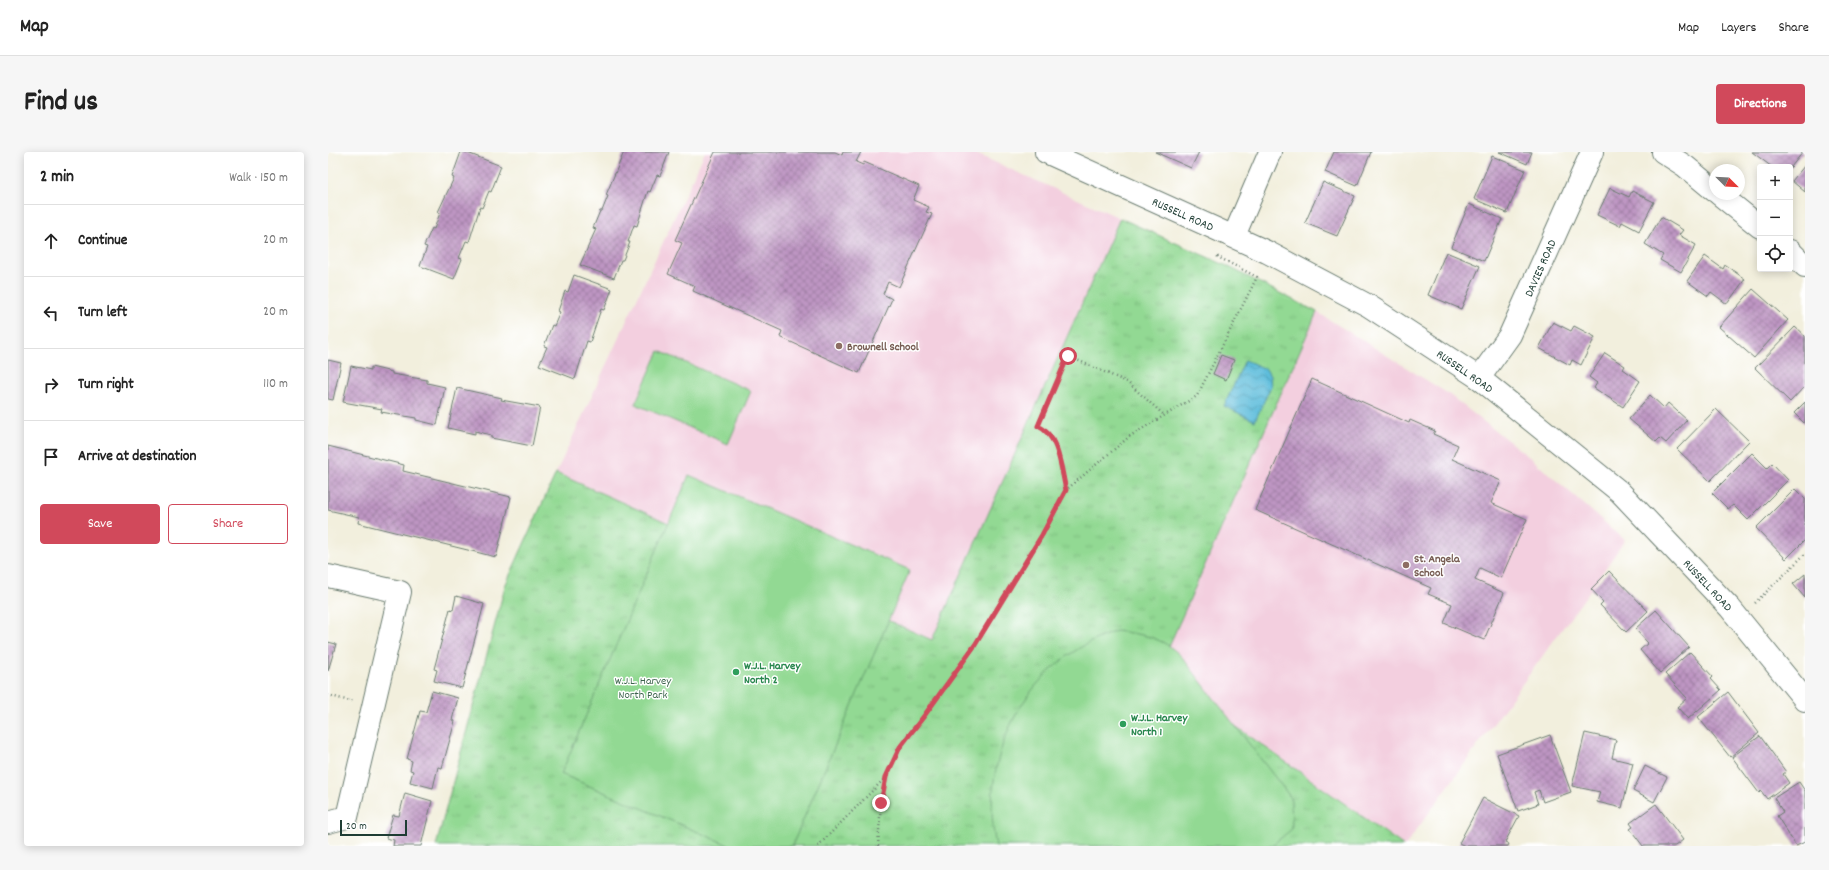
<!DOCTYPE html>
<meta charset="utf-8">
<style>
body{margin:0;font-family:Dekko,sans-serif;background:#f6f6f6;color:#222}
.controls{position:absolute;right:12px;top:12px;display:grid;overflow:hidden;border-radius:4px;box-shadow:0 2px 10px #0003}
.controls button{width:36px;height:36px;display:grid;place-items:center;padding:0;border:0;border-bottom:1px solid #e0e0e0;background:#fff;color:#222;font:20px sans-serif}
.compass{position:absolute;left:1381px;top:12px;width:36px;height:36px;border-radius:50%;background:#fff;box-shadow:0 2px 10px #0003;rotate:114deg}
.scale{position:absolute;left:12px;bottom:10px;width:67px;box-sizing:border-box;padding-left:4px;border:2px solid #1f3d34;border-top:0;font-size:11px;line-height:14px;white-space:nowrap;color:#1f3d34;-webkit-text-stroke:3px #fff;paint-order:stroke}
.stop{position:absolute;width:12px;height:12px;margin:-9px;border:3px solid #d1495b;border-radius:50%;background:#fff}
.stop.end{background:#d1495b;border-color:#fff;box-shadow:0 1px 4px #0008}
.list{margin:0;padding:0;list-style:none}
h2{display:flex;justify-content:space-between;align-items:center;height:52px;margin:0;padding:0 16px;font-size:17px}
h2 small{font-size:13px;font-weight:400;color:#767676}
.list li{display:grid;grid-template-columns:26px 1fr auto;gap:12px;align-items:center;box-sizing:border-box;height:72px;padding:0 16px;border-top:1px solid #e0e0e0}
.list b{display:block;font-size:15px;white-space:nowrap}
.list em{font-size:13px;font-style:normal;color:#767676}
.actions{display:flex;gap:8px;padding:12px 16px}
.actions a{flex:1;padding:9px 0;border:1px solid #d1495b;border-radius:4px;text-align:center;font-size:14px;color:#d1495b}
.actions .main{background:#d1495b;color:#fff}
.icon{flex:none;width:22px;height:22px;fill:none;stroke:currentColor;stroke-width:2;stroke-linecap:round;stroke-linejoin:round}
.map{position:relative;flex:none;width:1477px;height:694px;overflow:hidden;border-radius:4px}
header{display:flex;align-items:center;gap:24px;box-sizing:border-box;height:56px;padding:0 20px;background:#fff;border-bottom:1px solid #e0e0e0}
header strong{font-size:19px}
nav{display:flex;gap:22px;margin-inline-start:auto;font-size:14px}
.intro{display:flex;align-items:center;justify-content:space-between;box-sizing:border-box;height:96px;padding:0 24px}
h1{margin:0;font-size:28px}
.button{padding:10px 18px;border-radius:4px;background:#d1495b;color:#fff;font-size:14px;font-weight:700}
main{display:flex;gap:24px;padding:0 24px}
aside{flex:1;background:#fff;border-radius:4px;box-shadow:0 2px 10px #0003}
.map>svg:first-child{display:block}
</style>
<header>
<strong>Map</strong>
<nav><a>Map</a><a>Layers</a><a>Share</a></nav>
</header>
<div class="intro"><h1>Find us</h1><a class="button">Directions</a></div>
<main>
<aside>
<h2>2 min<small>Walk · 150 m</small></h2>
<ul class="list">
<li><svg class="icon" aria-label="ahead" viewBox="0 0 24 24"><path d="M12 20V5M6 11l6-6 6 6"/></svg><div><b>Continue</b></div><em>20 m</em></li>
<li><svg class="icon" aria-label="left" viewBox="0 0 24 24"><path d="M17 20v-9H6M10 6l-5 5 5 5"/></svg><div><b>Turn left</b></div><em>20 m</em></li>
<li><svg class="icon" aria-label="right" viewBox="0 0 24 24"><path d="M7 20v-9h11M14 6l5 5-5 5"/></svg><div><b>Turn right</b></div><em>110 m</em></li>
<li><svg class="icon" aria-label="arrive" viewBox="0 0 24 24"><path d="M6 21V4h12l-3 4 3 4H6"/></svg><div><b>Arrive at destination</b></div></li>
</ul>
<div class="actions"><a class="main">Save</a><a>Share</a></div>
</aside>
<div class="map">
<svg width="1477" height="694" viewBox="0 0 1477 694">
<defs>
<pattern id="grass-tufts" width="24" height="20" patternUnits="userSpaceOnUse"><rect width="24" height="20" fill="#92d993"/><path d="M3 7l-1-3M5 7V3M7 7l1-3M15 17l-1-3M17 17v-4M19 17l1-3" fill="none" stroke="#7dbb7f"/></pattern>
<pattern id="water-waves" width="16" height="10" patternUnits="userSpaceOnUse"><rect width="16" height="10" fill="#5ebddc"/><path d="M0 5q4-4 8 0t8 0" fill="none" stroke="#4d9bb3"/></pattern>
<pattern id="building-cross-hatch" width="8" height="8" patternUnits="userSpaceOnUse"><rect width="8" height="8" fill="#be95c3"/><path d="M0 0l8 8M0 8l8-8" fill="none" stroke="#9a7b9f"/></pattern>
</defs>
<rect width="100%" height="100%" fill="#fff"/>
<filter id="ink" filterUnits="userSpaceOnUse"><feTurbulence type="fractalNoise" baseFrequency=".025" numOctaves="2"/><feDisplacementMap in="SourceGraphic" scale="8" xChannelSelector="R" yChannelSelector="G"/><feConvolveMatrix kernelMatrix="1 2 1 2 8 2 1 2 1" color-interpolation-filters="sRGB"/></filter>
<filter id="wash" filterUnits="userSpaceOnUse"><feTurbulence type="fractalNoise" baseFrequency=".012" numOctaves="4" result="noise"/><feDisplacementMap in="SourceGraphic" scale="16" xChannelSelector="R" yChannelSelector="G"/><feGaussianBlur stdDeviation="0.9" result="paint"/><feColorMatrix in="noise" values="0 0 0 0 0 0 0 0 0 0 0 0 0 0 0 0 0 1.4 0 .05"/><feComposite in="paint" operator="in"/></filter>
<g filter="url(#wash)">
<rect width="100%" height="100%" fill="#f2efdd"/>
<path fill="#f3cfdf" d="M377 0H644L792 66 605 488 228 321Z
M989 160 1119 241 1205 308 1297 388 1263 437 1077 694 830 519Z"/>
<path fill="url(#grass-tufts)" stroke="#588b64" d="M792 66 897 113 989 160 830 519 1076 694H108L177 434 228 321 604 488Z"/>
<path fill="#92d993" stroke="#588b64" d="M331 199 423 239 400 292 307 252Z
M361 323 582 418 464 694H403L233 622Z
M788 479C816 483 833 484 854 505L963 646 964 677 943 694H668C653 621 682 543 744 501 758 491 773 485 788 479Z"/>
<path fill="url(#water-waves)" stroke="#3e7d88" d="M917 208 938 217 942 224 943 234 927 269 896 254Z"/>
<g id="blocks">
<path fill="url(#building-cross-hatch)" d="M133 0H137L173 14 163 40 161 39 154 56 152 55 141 90 138 89 131 106 134 107 126 127 92 114 99 95 96 94 104 76 106 77 112 61 110 60 126 26 124 25Z
M296 0H341L332 24 329 23 322 40 320 39 309 74 306 73 300 90H302L295 108H293L286 126 252 113 268 77 265 76 272 59H274L280 44 278 43Z
M387 0H507L514 3 515 0H533L528 10 535 13 536 10 591 34 585 48 601 55 598 60 604 62 571 135 560 130 555 142 564 147 531 221 452 185 454 179 365 139 367 134 340 122 354 91 347 88Z
M827 0H871L863 16Z
M1006 0H1043L1029 34 997 20Z
M1171 0H1204L1199 12Z
M1424 0H1475L1463 15H1444Z
M1164 4 1197 18 1179 61 1146 47Z
M1477 13V40L1464 29Z
M995 30 1027 44 1009 84 977 71Z
M1282 36 1301 45 1304 39 1326 50 1311 79 1294 70 1292 74 1269 63Z
M1141 52 1174 67 1156 109 1123 95Z
M1333 65 1355 78 1351 83 1368 93 1353 120 1332 108 1335 103 1317 92Z
M1118 100 1152 114 1133 157 1100 143Z
M1377 104 1395 117 1397 113 1417 127 1399 152 1383 140 1380 144 1359 129Z
M246 123 284 137 276 158 273 157 262 190 259 189 247 227 211 213 219 195 216 194 224 173 226 174 232 160 230 159 237 139 240 140Z
M1425 137 1460 168 1426 206 1391 175Z
M1225 170 1243 179 1246 174 1267 185 1253 213 1244 208 1242 213 1211 196Z
M1467 175 1477 184V234L1462 250 1427 216Z
M1277 201 1297 214 1295 217 1312 229 1295 255 1266 236 1269 231 1261 225Z
M893 203 906 208 898 228 885 222Z
M0 208 13 211 5 248 0 247Z
M23 214 43 218V215L64 220V222L99 228V231L117 235 109 273 88 268V266L53 260 54 257 15 250Z
M984 227 1081 271 1082 268 1107 279 1105 282 1130 293 1124 307 1173 329 1163 351 1199 367 1173 426 1152 416 1147 428 1176 441 1156 488 1116 471 1124 452 1100 442 1103 436 927 358Z
M129 236 174 246 173 248 212 255 204 294 163 286V283L147 279V282L120 276Z
M1322 243 1336 256 1340 251 1359 268 1338 291 1332 286 1328 290 1301 267Z
M1477 250V272L1466 261Z
M1388 257 1421 289 1382 329 1349 297Z
M0 294 76 313 75 319 183 345 168 405 30 371 31 365 0 358Z
M1424 301 1439 316 1444 311 1460 328 1420 368 1405 353 1400 357 1384 341Z
M1467 337 1477 347V388L1458 407 1428 376Z
M1281 419 1320 459 1298 480 1272 453 1275 450 1263 437Z
M1477 422V446L1465 432Z
M128 444 156 452 134 536 106 529 109 518 106 517 122 457 125 458Z
M1328 458 1361 495 1332 521 1312 498 1320 491 1307 477Z
M0 490 8 492 0 519Z
M1362 500 1385 525 1383 527 1393 538 1360 567 1349 555 1359 546 1337 522Z
M104 539 130 546 124 568 127 569 114 616 110 615 105 636 82 630 85 619 82 618 84 609 79 607 92 559 98 560Z
M1400 540 1431 581 1402 605 1370 565Z
M1257 581 1288 588 1284 606 1305 611 1294 656 1269 650 1272 640 1244 634Z
M1222 583 1243 640 1215 650 1211 638 1206 640 1210 652 1190 659 1169 602Z
M1432 584 1458 620 1455 622 1461 631 1439 647 1433 639 1431 641 1404 605Z
M1317 614 1339 625 1326 650 1305 639Z
M1471 630 1477 639V690L1468 694 1449 664 1455 660 1446 646Z
M77 641 104 649 93 694H65L66 688 58 686 65 663 71 664Z
M1155 646 1191 664 1177 690 1181 692 1180 694H1137L1131 691Z
M1328 652 1355 688 1347 694H1315L1302 677 1305 675 1302 671Z"/>
</g>
</g>
<g filter="url(#ink)">
<use href="#blocks" fill-opacity="0" stroke="#697b6f" stroke-width="1"/>
<g fill="none" stroke-linecap="round" stroke-linejoin="round">
<defs>
<path id="street" d="M1335 0 1357 14 1387 39
M1391 42 1432 75
M1462 99 1477 114
M1151 226 1182 183 1264 0
M0 424 72 440 19 665 0 670"/>
<path id="secondary" d="M718 0 939 100 1041 154 1151 226 1292 340 1402 456 1477 548
M906 84 942 0"/>
</defs>
<use href="#street" stroke="#697b6f" stroke-width="24"/>
<use href="#secondary" stroke="#697b6f" stroke-width="24"/>
<path stroke="#697b6f" stroke-width="2.5" stroke-dasharray="1 3" stroke-linecap="butt" d="M738 338C733 317 731 283 710 274L740 204 799 230 836 263
M1427 451 1477 402
M0 543 25 550
M490 694 557 626
M550 694 553 651 558 625 572 595 596 564 647 493 714 383 738 338 802 284 869 244 929 125 890 105 888 102"/>
<use href="#street" stroke="#fff" stroke-width="22"/>
<use href="#secondary" stroke="#fff" stroke-width="22"/>
</g>
</g>
<g fill="none" stroke-linecap="round" stroke-linejoin="round" filter="url(#ink)">
<path stroke="#d1495b" stroke-width="5" d="M553 651 558 625 572 595 596 564 647 493 714 383 738 338C733 317 731 283 710 274L740 204"/>
</g>
<g fill="#8d6e63" stroke="#fff" stroke-width="1.5">
<circle cx="511" cy="194" r="4"/>
<circle cx="1078" cy="413" r="4"/>
</g>
<g fill="#2e9e5b" stroke="#fff" stroke-width="1.5">
<circle cx="408" cy="520" r="4"/>
<circle cx="795" cy="572" r="4"/>
</g>
<g text-anchor="middle" stroke-width="3" stroke-linejoin="round" paint-order="stroke">
<g font-size="12" fill="#1f3d34" stroke="#fff">
<text transform="translate(855 62) rotate(24)" y="4">RUSSELL ROAD</text>
<text transform="translate(1212 116) rotate(-66)" y="4">DAVIES ROAD</text>
<text transform="translate(1137 219) rotate(35)" y="4">RUSSELL ROAD</text>
<text transform="translate(1380 433) rotate(47)" y="4">RUSSELL ROAD</text>
</g>
<g font-size="12" font-weight="bold" fill="#785e54" stroke="#fff" text-anchor="start">
<text x="519" y="198">Brownell School</text>
<text x="1086" y="410">St. Angela<tspan x="1086" dy="14">School</tspan></text>
</g>
<g font-size="12" font-weight="bold" fill="#27864d" stroke="#fff" text-anchor="start">
<text x="416" y="517">W.J.L. Harvey<tspan x="416" dy="14">North 2</tspan></text>
<text x="803" y="569">W.J.L. Harvey<tspan x="803" dy="14">North 1</tspan></text>
</g>
<g font-size="12" fill="#3c644c" stroke="#fff">
<text x="315" y="532">W.J.L. Harvey<tspan x="315" dy="14">North Park</tspan></text>
</g>
</g>
</svg>
<div class="controls">
<button>+</button>
<button>−</button>
<button><svg class="icon" aria-label="locate" viewBox="0 0 24 24"><circle cx="12" cy="12" r="6"/><path d="M12 2v4M12 18v4M2 12h4M18 12h4"/></svg></button>
</div>
<svg class="compass" viewBox="-18 -18 36 36"><path d="M0-13l5 13h-10z" fill="#e53935"/><path d="M0 13l5-13h-10z" fill="#767676"/></svg>
<div class="scale">20 m</div>
<div class="stop" style="left:740px;top:204px"></div>
<div class="stop end" style="left:553px;top:651px"></div>
</div>
</main>
